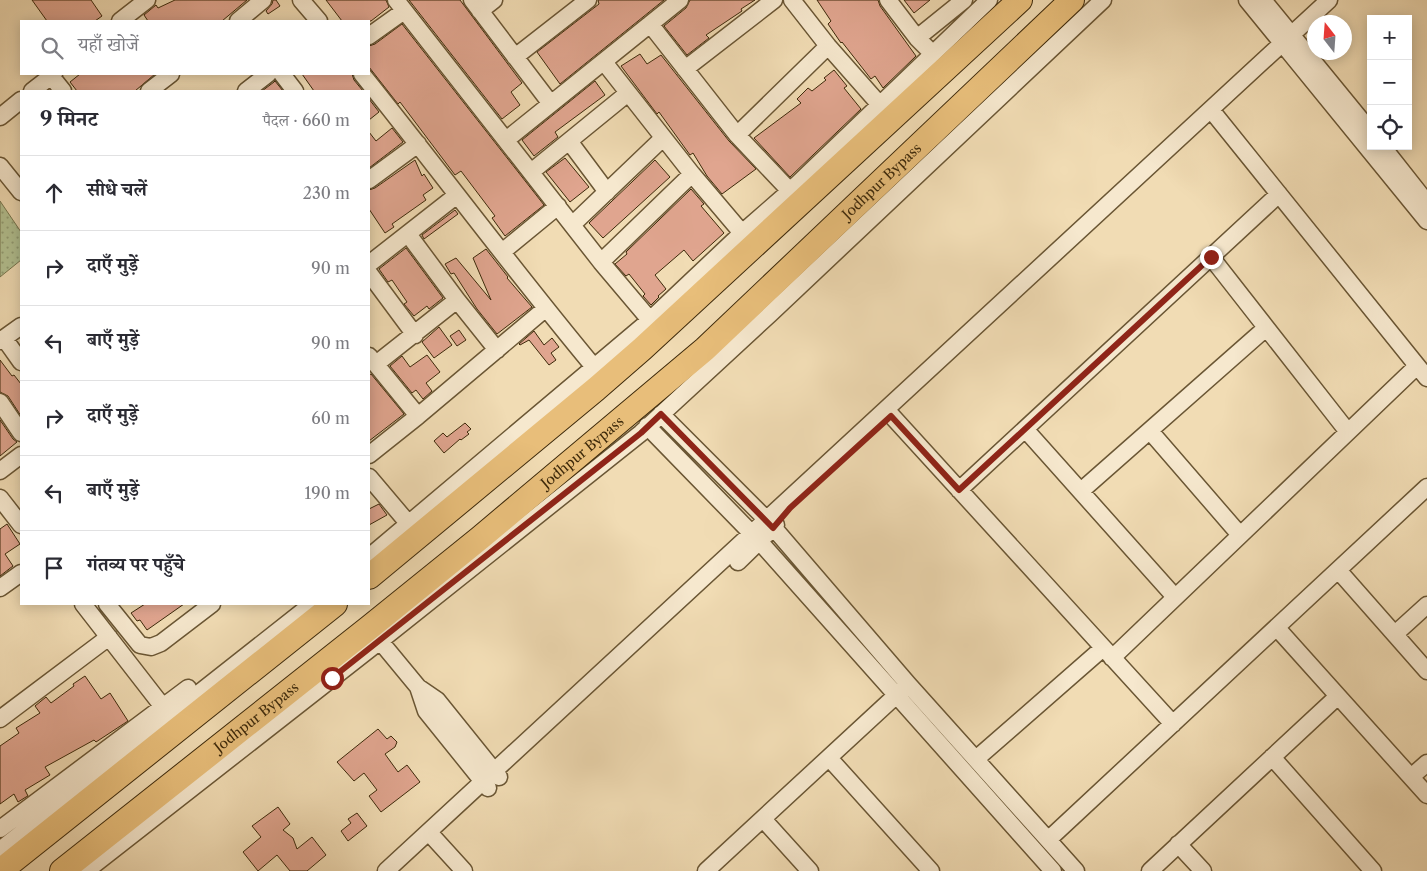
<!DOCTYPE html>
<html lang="hi">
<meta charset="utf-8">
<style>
body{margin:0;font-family:"Libre Caslon Text","Noto Serif Devanagari",serif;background:#f7f7f7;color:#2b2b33}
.controls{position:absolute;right:15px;top:15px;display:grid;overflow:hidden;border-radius:0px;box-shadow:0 2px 12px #0003}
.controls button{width:45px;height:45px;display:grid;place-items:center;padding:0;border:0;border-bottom:1px solid #e1e1e2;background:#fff;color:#2b2b33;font:25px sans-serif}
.compass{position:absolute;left:1307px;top:15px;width:45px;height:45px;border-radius:50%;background:#fff;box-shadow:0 2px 12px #0003;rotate:343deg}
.stop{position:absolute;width:15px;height:15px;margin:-11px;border:4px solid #8f2418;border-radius:50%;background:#fff}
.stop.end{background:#8f2418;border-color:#fff;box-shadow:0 1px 5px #0008}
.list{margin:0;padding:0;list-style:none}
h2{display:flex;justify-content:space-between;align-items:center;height:65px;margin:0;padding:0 20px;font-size:21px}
h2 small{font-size:16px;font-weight:400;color:#7c7c81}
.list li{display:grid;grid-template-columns:32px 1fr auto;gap:15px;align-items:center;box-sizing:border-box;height:75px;padding:0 20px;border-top:1px solid #e1e1e2}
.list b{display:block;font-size:19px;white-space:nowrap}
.list em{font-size:16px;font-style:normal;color:#7c7c81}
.icon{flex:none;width:28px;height:28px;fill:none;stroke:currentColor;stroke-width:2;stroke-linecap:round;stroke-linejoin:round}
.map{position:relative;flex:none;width:1427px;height:871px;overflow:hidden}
.search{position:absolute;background:#fff;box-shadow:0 2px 12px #0003;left:20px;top:20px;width:350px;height:55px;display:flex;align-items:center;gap:12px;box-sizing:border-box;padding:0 18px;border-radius:0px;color:#7c7c81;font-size:19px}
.panel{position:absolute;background:#fff;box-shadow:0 2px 12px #0003;left:20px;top:90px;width:350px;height:515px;border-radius:0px}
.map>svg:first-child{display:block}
</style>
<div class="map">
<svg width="1427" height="871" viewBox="0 0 1427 871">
<defs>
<pattern id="green-dots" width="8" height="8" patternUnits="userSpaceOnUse" patternTransform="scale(1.25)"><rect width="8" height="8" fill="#b3c292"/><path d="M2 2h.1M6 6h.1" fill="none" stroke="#939e75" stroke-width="1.8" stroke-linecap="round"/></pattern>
</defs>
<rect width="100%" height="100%" fill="#f1dcb4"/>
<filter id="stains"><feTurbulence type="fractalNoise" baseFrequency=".004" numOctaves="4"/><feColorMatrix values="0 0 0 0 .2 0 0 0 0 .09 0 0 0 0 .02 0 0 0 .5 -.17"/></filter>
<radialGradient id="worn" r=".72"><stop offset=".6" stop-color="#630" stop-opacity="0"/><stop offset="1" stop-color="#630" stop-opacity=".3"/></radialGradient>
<path fill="url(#green-dots)" stroke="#78764e" d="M0 201 21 232V260L0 277Z"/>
<path fill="#e0a58f" stroke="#3d290a" d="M32 0H91L102 16 95 21H47Z
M175 0H247L222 21H148L144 15 156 5 158 8Z
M273 0H276L280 6 268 14 266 11 272 4Z
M326 0H386L389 7 371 21H342Z
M409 0H460L522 83 511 92 520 105 502 119Z
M598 0H664L560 84 537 52 599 4Z
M690 0H755L741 9 742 11 706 35 709 38 687 55 664 26 686 8Z
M817 0H878L880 6 916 56 883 88 875 76 871 79 842 42 841 43 828 24 831 21Z
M904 0H930L914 13Z
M402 24 544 205 505 236 492 218 495 216 461 171 455 175 400 102 398 104 369 67V46L375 44Z
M640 54 647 64 661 55 729 141 756 169 722 194 707 176 693 153 690 155 659 112 657 114 621 66Z
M834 70 847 86 844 88 861 109 790 177 754 138 801 103 797 99 808 88 812 91 826 80 824 78Z
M80 74H155L135 91H77L70 82Z
M302 74H352L354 80 363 91H314Z
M275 81 283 91H262L274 82Z
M595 81 605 95 555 132 558 137 534 156 522 140Z
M369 99 379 112 369 120Z
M392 128 403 142 369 168V132L376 141Z
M565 158 589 187 570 202 546 172Z
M415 160 422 176 424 174 433 188 423 195 426 200 392 224 394 227 385 233 369 209V190L375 188Z
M655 160 670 177 603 238 589 223Z
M691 189 704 204 701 206 724 233 693 261 684 250 655 275 666 289 658 296 659 297 651 305 643 296 645 294 629 274 626 276 615 264 627 254 626 252Z
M455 210 458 214 424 239 422 235Z
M406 248 443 298 429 309 427 306 414 316 404 304 407 302 392 280 388 282 379 269Z
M486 249 508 277 507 278 532 307 497 334 477 309 454 273 451 274 445 264 456 258 491 300 473 258Z
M439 327 452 345 434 358 422 342Z
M459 330 466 340 457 346 450 336Z
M534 331 544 345 552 338 559 347 551 353 556 360 549 365 529 340 520 345 519 344Z
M427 355 440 372 426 383 432 391 423 399 416 390 412 393 390 366 402 356 410 367Z
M0 360 12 376 14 375 21 384V416L8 396 0 392Z
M371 374 404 414 369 441V375Z
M0 420 13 439 17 442 0 456Z
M465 423 471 429 467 432 469 434 461 440 460 439 444 453 434 441 443 433 447 437Z
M379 504 387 515 369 525V509Z
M7 524 20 544 5 554 13 566 0 576V529Z
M145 604H184L147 630 140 620 137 621 131 613Z
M85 676 101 699 110 693 128 721 96 742 94 740 45 767 50 775 25 790 28 796 26 797 18 802 14 794 0 804V746L19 733 16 728 40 713 35 706 46 697 51 703 74 686 73 684Z
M378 729 387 739 391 736 397 742 395 747 385 754 398 772 407 765 420 782 381 812 369 796 377 790 364 773 354 781 337 762Z
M278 807 290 824 283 830 293 838 297 849 312 837 326 855 307 871H290L277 855 258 871 243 852 261 837 252 826Z
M357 813 367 826 348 841 341 831 351 823 348 819Z"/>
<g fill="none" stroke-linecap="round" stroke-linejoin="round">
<defs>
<path id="minor" d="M301 0 319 21
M396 0 601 262 650 320
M472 0 551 104
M792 0 828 46 880 105
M888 0 917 38 933 54
M1247 0 1427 221
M1263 0 1371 132
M480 11 494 0
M120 21 147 0
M238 21 263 0
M650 24 737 135 790 191
M369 36 404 11
M917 38 964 0
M515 57 588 0
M604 62 692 174 742 233
M685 69 774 0
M282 74 295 91
M362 74C440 171 514 271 594 367
M51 76 63 91
M32 91 54 74
M149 91 171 74
M246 91 268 74
M1216 116 1427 378
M0 117 21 100
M737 135 828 46
M506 140 680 0
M569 141 607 192
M1382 146 1427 203
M0 166 21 192
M531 172 628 93
M369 180 418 144
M572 225 663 138
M408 234 457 300 497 350
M502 252 558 206
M1211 257 1348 432
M601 262 692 174
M369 264 457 195
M369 273 415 335
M4 338 21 362
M0 341 21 326
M369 356 418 416
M376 364 457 300
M0 402 21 433
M661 414 767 520 908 684 1076 871
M891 415 1173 724
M647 426 760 542 1053 871
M1025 429 1175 597
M1150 431 1240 535
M369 455 418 416 545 309
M0 471 21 455
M369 477 408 523
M959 490 1279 194
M1081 491 1266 328
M0 498 21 525
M369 557 650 320 742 233 790 191 989 0
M738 562 776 525
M1338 570 1427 671
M0 588 21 573
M83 604 163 707
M107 604 140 645 151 647 161 643 212 604
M1395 634 1427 605
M380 641 418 687 437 700 499 777
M1112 658 1417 366
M418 687 426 711 488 788
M1338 696 1427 795
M0 719 109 637
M1272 757 1373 871
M829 758 931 871
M976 759 1103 648
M1411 777 1427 763
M763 819 810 871
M0 829 188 688
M434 838 464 871
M1049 839 1427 487
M1178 844 1203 871
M0 850 312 604
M86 871 380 641 641 433 770 314 1103 0
M386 871 1329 0
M706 871 904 688
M1150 871 1338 696 1277 628"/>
<g id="highway">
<path d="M369 577 596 389 642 349 1020 0"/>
<path d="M0 871 335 604"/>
<path id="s1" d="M62 871 370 627 480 538 705 349 1072 0"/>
</g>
</defs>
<use href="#minor" stroke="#6a5634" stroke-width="19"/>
<use href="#highway" stroke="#3d290a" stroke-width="26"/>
<use href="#minor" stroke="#f6e8ce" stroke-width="16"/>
<use href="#highway" stroke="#e8be7a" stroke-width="24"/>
</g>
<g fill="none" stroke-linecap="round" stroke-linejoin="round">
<path stroke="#8f2418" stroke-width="6" d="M332 678 641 433 661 414 773 528 790 508 891 416 959 490 1211 257"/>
</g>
<g text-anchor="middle" stroke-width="4" stroke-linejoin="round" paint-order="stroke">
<g font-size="14" fill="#3d290a" stroke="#f6e8ce">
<text dy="5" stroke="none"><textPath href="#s1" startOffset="1072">Jodhpur Bypass</textPath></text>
<text dy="5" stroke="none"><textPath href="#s1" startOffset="668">Jodhpur Bypass</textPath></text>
<text dy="5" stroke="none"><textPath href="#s1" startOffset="248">Jodhpur Bypass</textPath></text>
</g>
</g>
<rect width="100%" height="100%" filter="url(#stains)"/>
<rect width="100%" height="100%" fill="url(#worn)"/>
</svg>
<div class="controls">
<button>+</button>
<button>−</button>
<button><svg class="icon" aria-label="locate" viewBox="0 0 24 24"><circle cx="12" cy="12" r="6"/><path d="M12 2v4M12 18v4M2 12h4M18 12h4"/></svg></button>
</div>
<svg class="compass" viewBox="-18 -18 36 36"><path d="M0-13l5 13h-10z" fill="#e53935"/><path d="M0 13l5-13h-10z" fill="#7c7c81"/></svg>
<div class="stop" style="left:332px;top:678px"></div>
<div class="stop end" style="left:1211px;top:257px"></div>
<div class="search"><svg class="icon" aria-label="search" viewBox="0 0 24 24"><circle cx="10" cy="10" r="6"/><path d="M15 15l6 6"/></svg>यहाँ खोजें</div>
<section class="panel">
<h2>9 मिनट<small>पैदल · 660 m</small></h2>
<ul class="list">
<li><svg class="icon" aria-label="ahead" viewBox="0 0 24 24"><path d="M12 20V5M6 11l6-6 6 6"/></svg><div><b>सीधे चलें</b></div><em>230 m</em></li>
<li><svg class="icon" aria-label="right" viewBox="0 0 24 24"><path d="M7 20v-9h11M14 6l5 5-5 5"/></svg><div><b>दाएँ मुड़ें</b></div><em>90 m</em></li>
<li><svg class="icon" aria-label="left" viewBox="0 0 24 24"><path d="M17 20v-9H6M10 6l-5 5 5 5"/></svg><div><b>बाएँ मुड़ें</b></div><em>90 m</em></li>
<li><svg class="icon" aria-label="right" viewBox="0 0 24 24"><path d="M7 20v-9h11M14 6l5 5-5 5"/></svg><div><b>दाएँ मुड़ें</b></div><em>60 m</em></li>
<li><svg class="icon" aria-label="left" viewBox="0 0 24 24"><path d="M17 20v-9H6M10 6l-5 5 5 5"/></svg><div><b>बाएँ मुड़ें</b></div><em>190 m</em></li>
<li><svg class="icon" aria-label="arrive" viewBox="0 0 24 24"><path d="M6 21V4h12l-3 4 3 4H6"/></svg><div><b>गंतव्य पर पहुँचे</b></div></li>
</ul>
</section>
</div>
